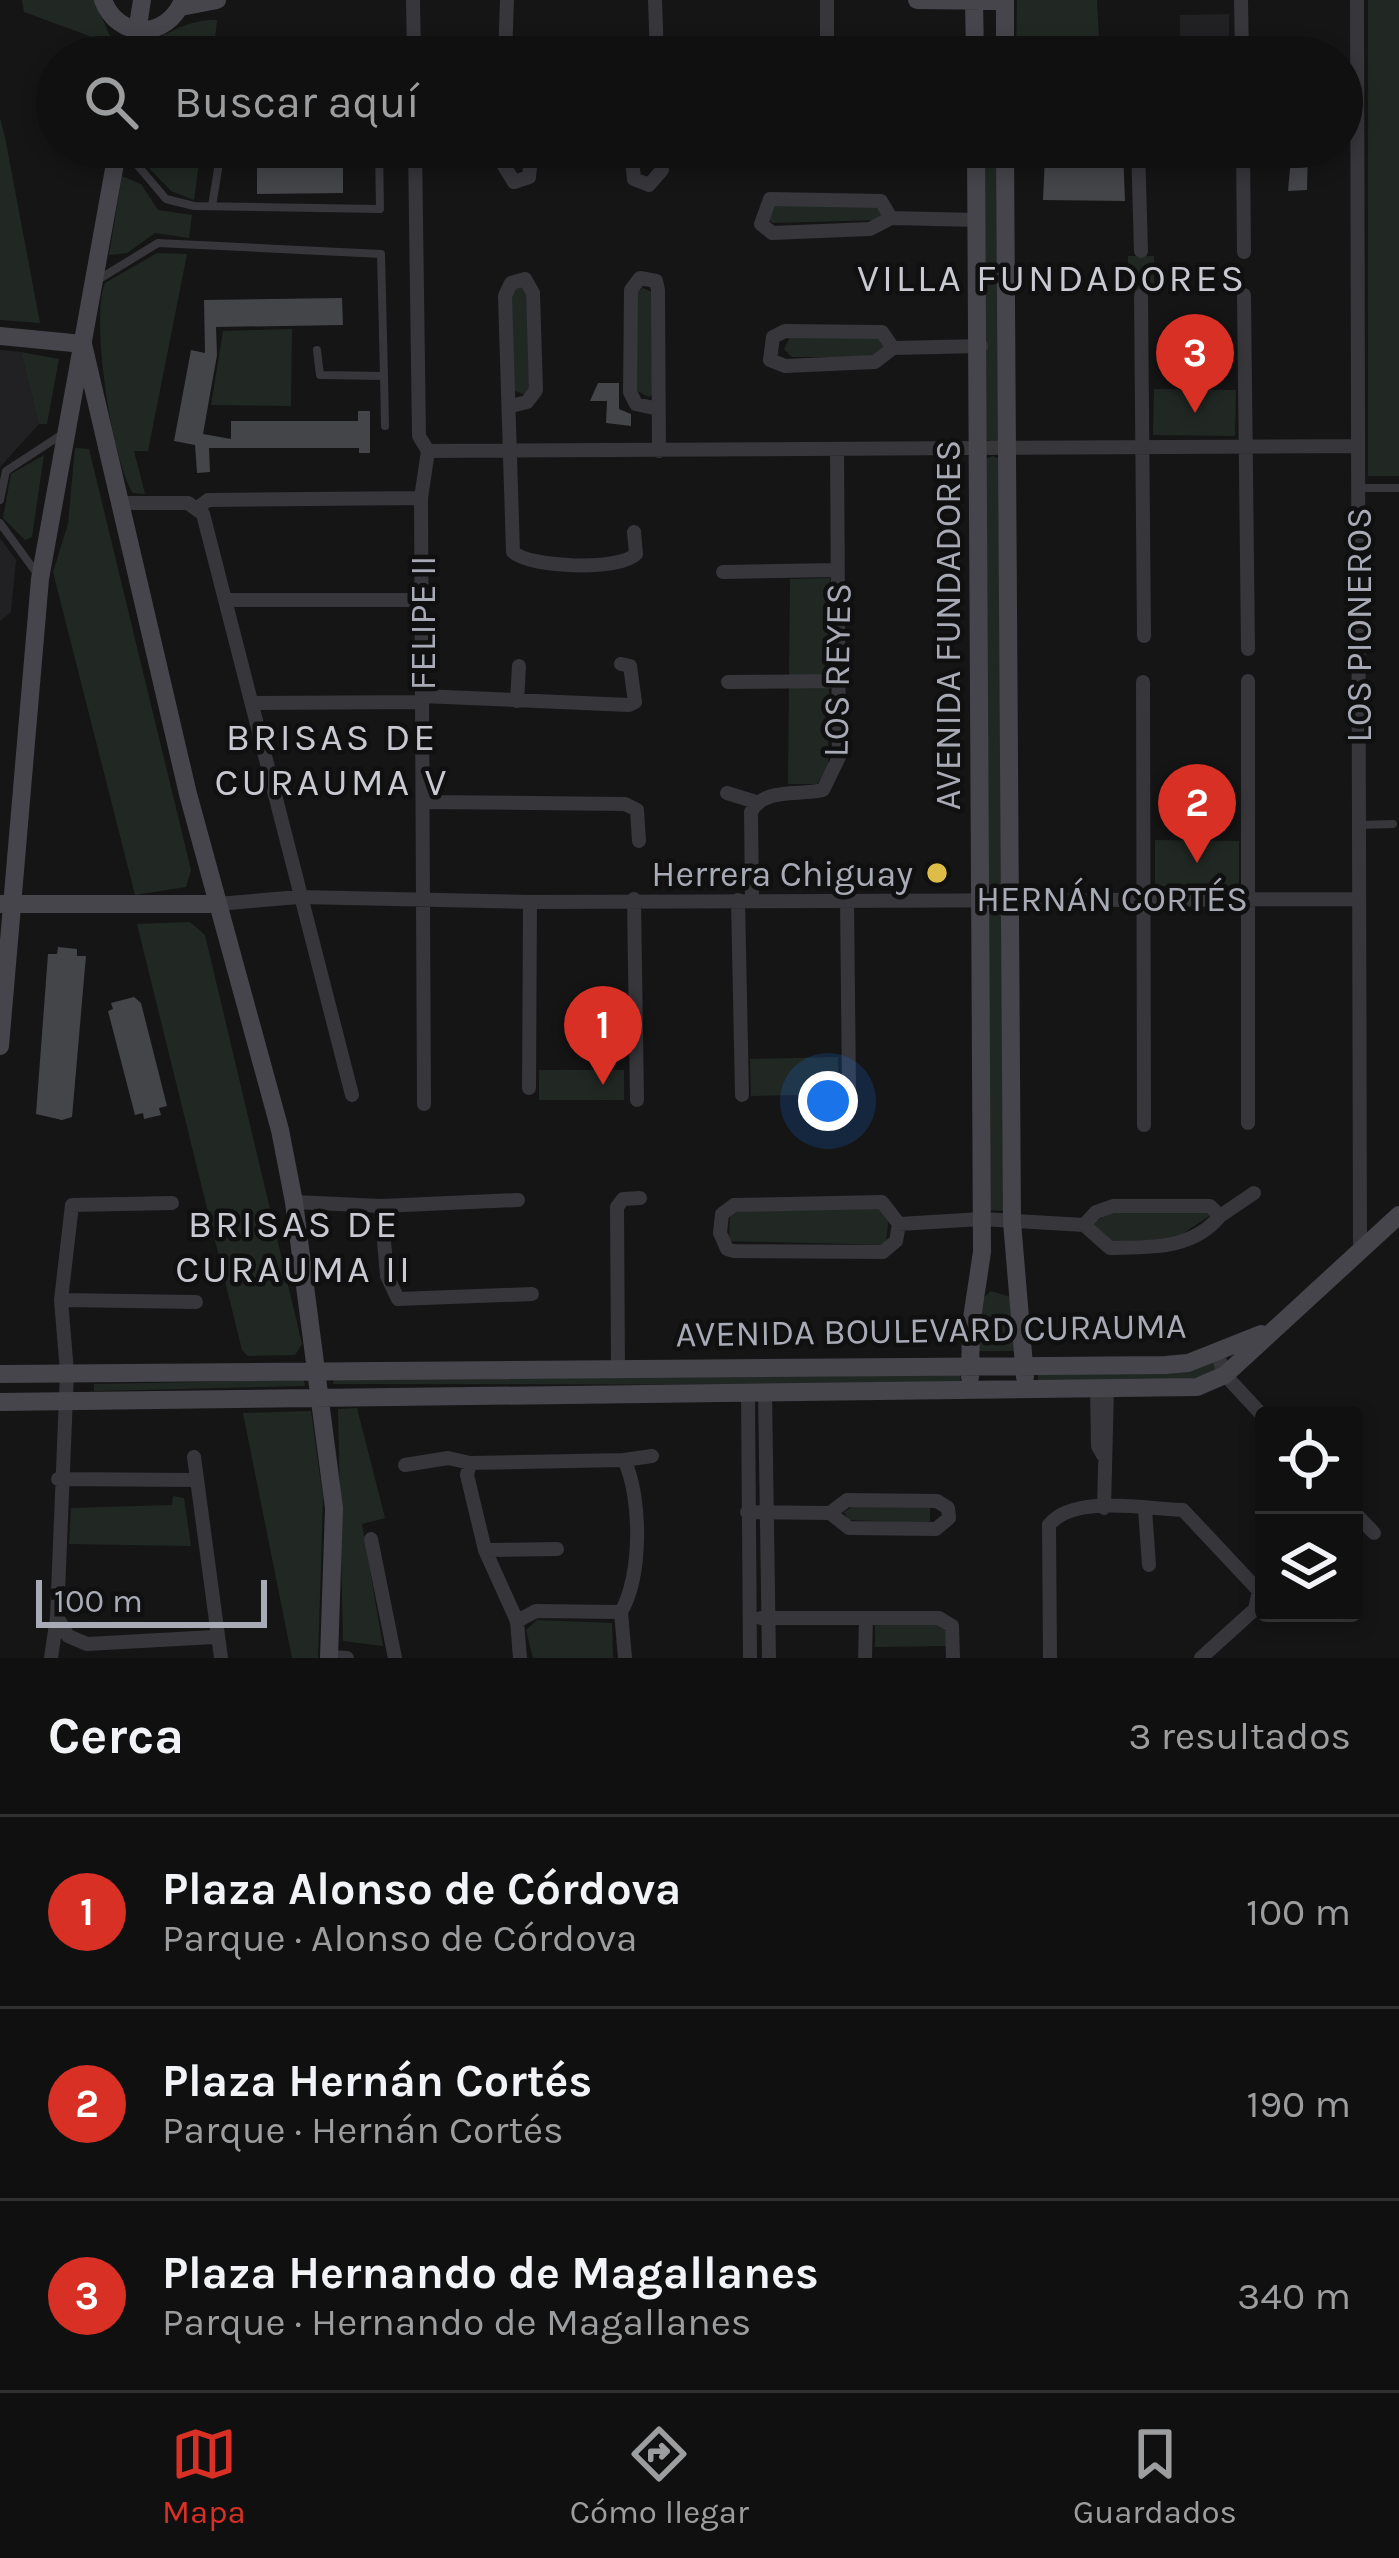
<!DOCTYPE html>
<html lang="es">
<meta charset="utf-8">
<style>
body{margin:0;font-family:Karla,sans-serif;background:#191919;color:#f1f3f6}
.controls{position:absolute;right:36px;bottom:36px;display:grid;overflow:hidden;border-radius:12px;box-shadow:0 6px 18px #0003}
.controls button{width:108px;height:108px;display:grid;place-items:center;padding:0;border:0;border-bottom:3px solid #303030;background:#101010;color:#f1f3f6;font:60px sans-serif}
.scale{position:absolute;left:36px;bottom:30px;width:231px;box-sizing:border-box;padding-left:12px;border:6px solid #a8abb5;border-top:0;font-size:33px;line-height:42px;white-space:nowrap;color:#a8abb5;-webkit-text-stroke:9px #101011;paint-order:stroke}
.you{position:absolute;left:828px;top:1101px;width:42px;height:42px;margin:-30px;border:9px solid #fff;border-radius:50%;background:#1a73e8;box-shadow:0 0 0 18px #1a73e833}
.badge{display:grid;place-items:center;width:78px;height:78px;border-radius:50%;background:#d93025;color:#fff;font-size:39px;font-weight:700}
.pin{position:absolute;translate:-50% -99px;filter:drop-shadow(0 3px 6px #0008)}
.pin::after{content:'';position:absolute;top:63px;width:42px;height:36px;background:inherit;clip-path:polygon(0 0,100% 0,50% 100%)}
.list{margin:0;padding:0;list-style:none}
h2{display:flex;justify-content:space-between;align-items:center;height:156px;margin:0;padding:0 48px;font-size:51px}
h2 small{font-size:39px;font-weight:400;color:#9c9d9f}
.list li{display:grid;grid-template-columns:78px 1fr auto;gap:36px;align-items:center;box-sizing:border-box;height:192px;padding:0 48px;border-top:3px solid #303030}
.list b{display:block;font-size:45px;white-space:nowrap}
.list p{margin:0;font-size:39px;white-space:nowrap;color:#9c9d9f}
.list em{font-size:39px;font-style:normal;color:#9c9d9f}
.icon{flex:none;width:66px;height:66px;fill:none;stroke:currentColor;stroke-width:2;stroke-linecap:round;stroke-linejoin:round}
.map{position:relative;flex:none;width:1399px;height:1658px;overflow:hidden}
.search{position:absolute;background:#101010;box-shadow:0 6px 18px #0003;left:36px;right:36px;top:36px;height:132px;display:flex;align-items:center;gap:30px;box-sizing:border-box;padding:0 42px;border-radius:66px;color:#9c9d9f;font-size:45px}
.sheet{height:732px;background:#101010}
nav{display:flex;justify-content:space-around;align-items:center;box-sizing:border-box;height:168px;border-top:3px solid #303030;background:#101010;font-size:33px;color:#9c9d9f}
nav a{display:grid;justify-items:center;gap:6px}
nav .on{color:#d93025}
.map>svg:first-child{display:block}
</style>
<div class="map">
<svg width="1399" height="1658" viewBox="0 0 1399 1658">
<rect width="100%" height="100%" fill="#151516"/>
<path fill="#212123" d="M1229 14V57H1180V15Z
M0 350 21 352 39 424 0 467Z
M0 538 16 560 11 612 0 621Z"/>
<path fill="#212823" d="M22 0H94L114 45 24 12Z
M1017 0H1097L1100 57H1016Z
M1368 0H1399V476H1368Z
M217 20 213 57H144L155 39C178 29 192 19 217 20Z
M0 118 5 137 40 323 0 320Z
M129 147H201L194 200 171 191Z
M999 147 1002 440 994 443 985 439 984 148Z
M122 176 141 184 158 210 192 215 189 238 155 233 127 253 109 255Z
M774 205 880 206 885 212 880 220 773 223 769 221Z
M157 253 187 254 148 451H134L145 494 133 493C112 461 90 317 105 283Z
M1128 256H1154V292H1128Z
M517 284 526 288 530 389 523 394 513 390 511 288Z
M643 288 652 292 655 392 649 397 637 391 634 295Z
M292 329 291 406 211 405 223 331Z
M790 337H879L887 346 879 357H792L784 349Z
M21 352 59 359 47 424H39Z
M1154 389 1236 390 1235 436 1153 435Z
M75 448 89 449 191 870 186 887 135 895 53 572 68 524Z
M44 455 32 537 25 540 3 518 11 474Z
M993 456 1002 460 1005 886 995 890 986 886 985 459Z
M830 578 828 767 817 784H788L790 579Z
M1155 840 1239 841V887L1155 886Z
M995 907 1004 910V1211L987 1210V910Z
M190 922 205 935 302 1344 295 1355 248 1356 242 1350 137 924Z
M838 1057 839 1094 751 1096 750 1059Z
M539 1070H624V1100H539Z
M881 1208 889 1214 886 1245 729 1241 730 1210Z
M1109 1211H1204L1211 1215 1176 1238 1112 1243 1092 1226Z
M991 1291 1010 1297 1017 1351H978L982 1299Z
M1214 1361 1219 1371 1204 1378 1038 1383V1372Z
M960 1373 961 1385 333 1384 334 1379Z
M304 1380 305 1386 94 1391V1384Z
M357 1408 385 1518 362 1524 383 1646 343 1641 338 1409Z
M311 1411 323 1498 318 1658H292L243 1413Z
M173 1496 184 1498 191 1546 69 1544 71 1508 172 1505Z
M854 1506H930V1523L848 1520 844 1512Z
M537 1620 612 1623 613 1658H533L526 1630Z
M875 1625H946V1646L875 1647Z"/>
<path fill="#444549" d="M304 40H390V57H304Z
M1292 147H1308L1307 190 1288 191Z
M1123 151 1125 201 1043 200 1045 156Z
M257 167H343V193L257 194Z
M342 298 343 325 216 327 217 355 203 434 231 439V421H358V411H370V453H359V448H209L210 472 197 473 195 445 174 441 191 350 205 353 204 300Z
M598 383H619V409L631 414V426L606 423 607 401H590Z
M58 947 77 949V956H86L72 1117 62 1120 36 1114 48 954H57Z
M134 997 141 1003 167 1106 159 1108 161 1115 144 1119 143 1113 135 1115 108 1011 113 1009 111 1003Z"/>
<g fill="none" stroke-linecap="round" stroke-linejoin="round">
<path stroke="#36363b" stroke-width="8" d="M122 147 166 199 194 206 380 209 379 147
M212 206 221 151
M96 281 158 243 381 254 384 376 320 375 317 350
M384 376 385 426
M1359 488H1399
M0 500 6 471 64 433
M0 523 38 575
M1359 825 1393 824"/>
<path stroke="#36363b" stroke-width="14" d="M413 0 414 57
M655 0 657 57
M827 0V57
M1241 0 1242 57
M1357 0 1360 1251
M505 57 507 0
M415 147 419 436 428 451 421 498 424 1104
M503 147V164L514 182 529 177 532 147
M631 147 634 179 649 185 662 170 661 147
M1138 147 1141 251
M1243 147 1244 252
M891 218 881 201 770 199 761 224 772 233 870 229 891 218 978 220
M1244 295 1248 649
M1141 296 1144 636
M893 348 882 332 785 331 773 337 770 360 785 366 875 362 893 348 981 346
M511 406 527 402 536 390 533 293 525 279 511 283 505 296 513 552C530 568 620 571 636 554L634 532
M658 409 636 404 630 392 631 290 640 278 656 281 658 290 659 451
M428 451 1357 446
M120 503H188L203 514 352 1095
M200 506 208 500 421 498
M723 572 838 570
M227 600H421
M1248 681V1123
M728 682 840 681
M1143 682 1144 1125
M422 696 629 705 635 702 630 666 621 664
M517 701 519 666
M253 703 422 702
M727 793 756 802
M425 802 625 804 637 810 639 841
M634 899 637 1100
M738 900 742 1095
M752 900 751 812C764 787 798 796 823 790L839 757 837 450
M847 900 849 1091
M217 904 299 897 530 902 1359 899
M529 1088 530 902
M294 1202 381 1206 518 1200
M882 1202 899 1224 896 1241 883 1252 734 1251 727 1249 720 1233 722 1214 734 1205Z
M172 1203 72 1205 61 1300 67 1372 57 1617 68 1636 87 1644 214 1637
M381 1206 387 1276 398 1299 532 1294
M1113 1206H1210L1220 1216C1192 1250 1150 1247 1110 1248L1084 1225 1096 1212Z
M1220 1216 1254 1193
M899 1224 982 1219 1084 1225
M61 1300 196 1302
M1217 1353 1225 1375 1264 1417
M618 1367 617 1207 623 1199 640 1198
M1097 1389 1098 1446 1103 1455
M748 1392 750 1658
M765 1392 769 1658
M194 1457 221 1658
M624 1460 652 1456
M405 1465 448 1458 470 1463
M58 1479 193 1480
M1104 1508 1107 1389
M1145 1509 1149 1565
M747 1512 830 1513 847 1500 937 1501 948 1508 949 1518 936 1529 849 1528 830 1513
M1354 1512 1374 1533
M371 1539 395 1658
M485 1550 557 1549
M761 1618H939L952 1626 953 1658
M517 1621 485 1550 467 1475 470 1463 624 1460C642 1497 642 1576 621 1612
M329 1657 347 1658
M51 1658 57 1617
M520 1658 517 1621 536 1611 621 1612 625 1658
M865 1658 866 1619
M1050 1658 1049 1525C1074 1494 1146 1509 1183 1510L1259 1591 1255 1609 1201 1658"/>
<path stroke="#45454b" stroke-width="18" d="M103 0C118 40 167 40 183 0
M917 0 1005 1
M974 0 975 57
M181 7 217 0
M133 57 142 0
M1005 57V0
M1005 147 1012 1222 1025 1377
M0 336 83 344
M83 344 188 794 280 1130 294 1202 334 1508 329 1658
M0 904H217
M0 1046 40 579 118 147
M0 1374 1165 1365 1188 1363 1261 1334
M970 1377 971 1325 982 1252 976 147
M0 1402 1197 1387 1225 1375 1399 1215"/>
</g>
<circle fill="#ddbc47" stroke="#101011" stroke-width="4.5" cx="937" cy="873" r="12"/>
<g text-anchor="middle" stroke-width="9" stroke-linejoin="round" paint-order="stroke">
<g font-size="36" fill="#a8abb5" stroke="#101011">
<text transform="translate(422 623) rotate(-90)" y="13">FELIPE II</text>
<text transform="translate(947 625) rotate(-90)" y="13">AVENIDA FUNDADORES</text>
<text transform="translate(1358 625) rotate(-90)" y="13">LOS PIONEROS</text>
<text transform="translate(836 670) rotate(-89)" y="13">LOS REYES</text>
<text x="1112" y="911">HERNÁN CORTÉS</text>
<text transform="translate(931 1329) rotate(-1)" y="13">AVENIDA BOULEVARD CURAUMA</text>
</g>
<g font-size="36" fill="#a8abb5" stroke="#101011" text-anchor="end">
<text x="913" y="886">Herrera Chiguay</text>
</g>
<g font-size="39" letter-spacing="3" fill="#c9cad1" stroke="#101011">
<text x="1052" y="291">VILLA FUNDADORES</text>
<text x="332" y="750">BRISAS DE<tspan x="332" dy="45">CURAUMA V</tspan></text>
<text x="294" y="1237">BRISAS DE<tspan x="294" dy="45">CURAUMA II</tspan></text>
</g>
</g>
</svg>
<div class="controls">
<button><svg class="icon" aria-label="locate" viewBox="0 0 24 24"><circle cx="12" cy="12" r="6"/><path d="M12 2v4M12 18v4M2 12h4M18 12h4"/></svg></button>
<button><svg class="icon" aria-label="layers" viewBox="0 0 24 24"><path d="M12 4l9 5-9 5-9-5zM3 14l9 5 9-5"/></svg></button>
</div>
<div class="scale">100 m</div>
<div class="you"></div>
<div class="pin badge" style="left:603px;top:1085px">1</div>
<div class="pin badge" style="left:1197px;top:863px">2</div>
<div class="pin badge" style="left:1195px;top:413px">3</div>
<div class="search"><svg class="icon" aria-label="search" viewBox="0 0 24 24"><circle cx="10" cy="10" r="6"/><path d="M15 15l6 6"/></svg>Buscar aquí</div>
</div>
<section class="sheet">
<h2>Cerca<small>3 resultados</small></h2>
<ul class="list">
<li><span class="badge">1</span><div><b>Plaza Alonso de Córdova</b><p>Parque · Alonso de Córdova</p></div><em>100 m</em></li>
<li><span class="badge">2</span><div><b>Plaza Hernán Cortés</b><p>Parque · Hernán Cortés</p></div><em>190 m</em></li>
<li><span class="badge">3</span><div><b>Plaza Hernando de Magallanes</b><p>Parque · Hernando de Magallanes</p></div><em>340 m</em></li>
</ul>
</section>
<nav>
<a class="on"><svg class="icon" aria-label="map" viewBox="0 0 24 24"><path d="M3 6l6-2 6 2 6-2v14l-6 2-6-2-6 2zM9 4v14M15 6v14"/></svg>Mapa</a>
<a><svg class="icon" aria-label="directions" viewBox="0 0 24 24"><path d="M12 3l9 9-9 9-9-9zM9 14v-3h6M13 9l2 2-2 2"/></svg>Cómo llegar</a>
<a><svg class="icon" aria-label="saved" viewBox="0 0 24 24"><path d="M7 4h10v16l-5-4-5 4z"/></svg>Guardados</a>
</nav>
